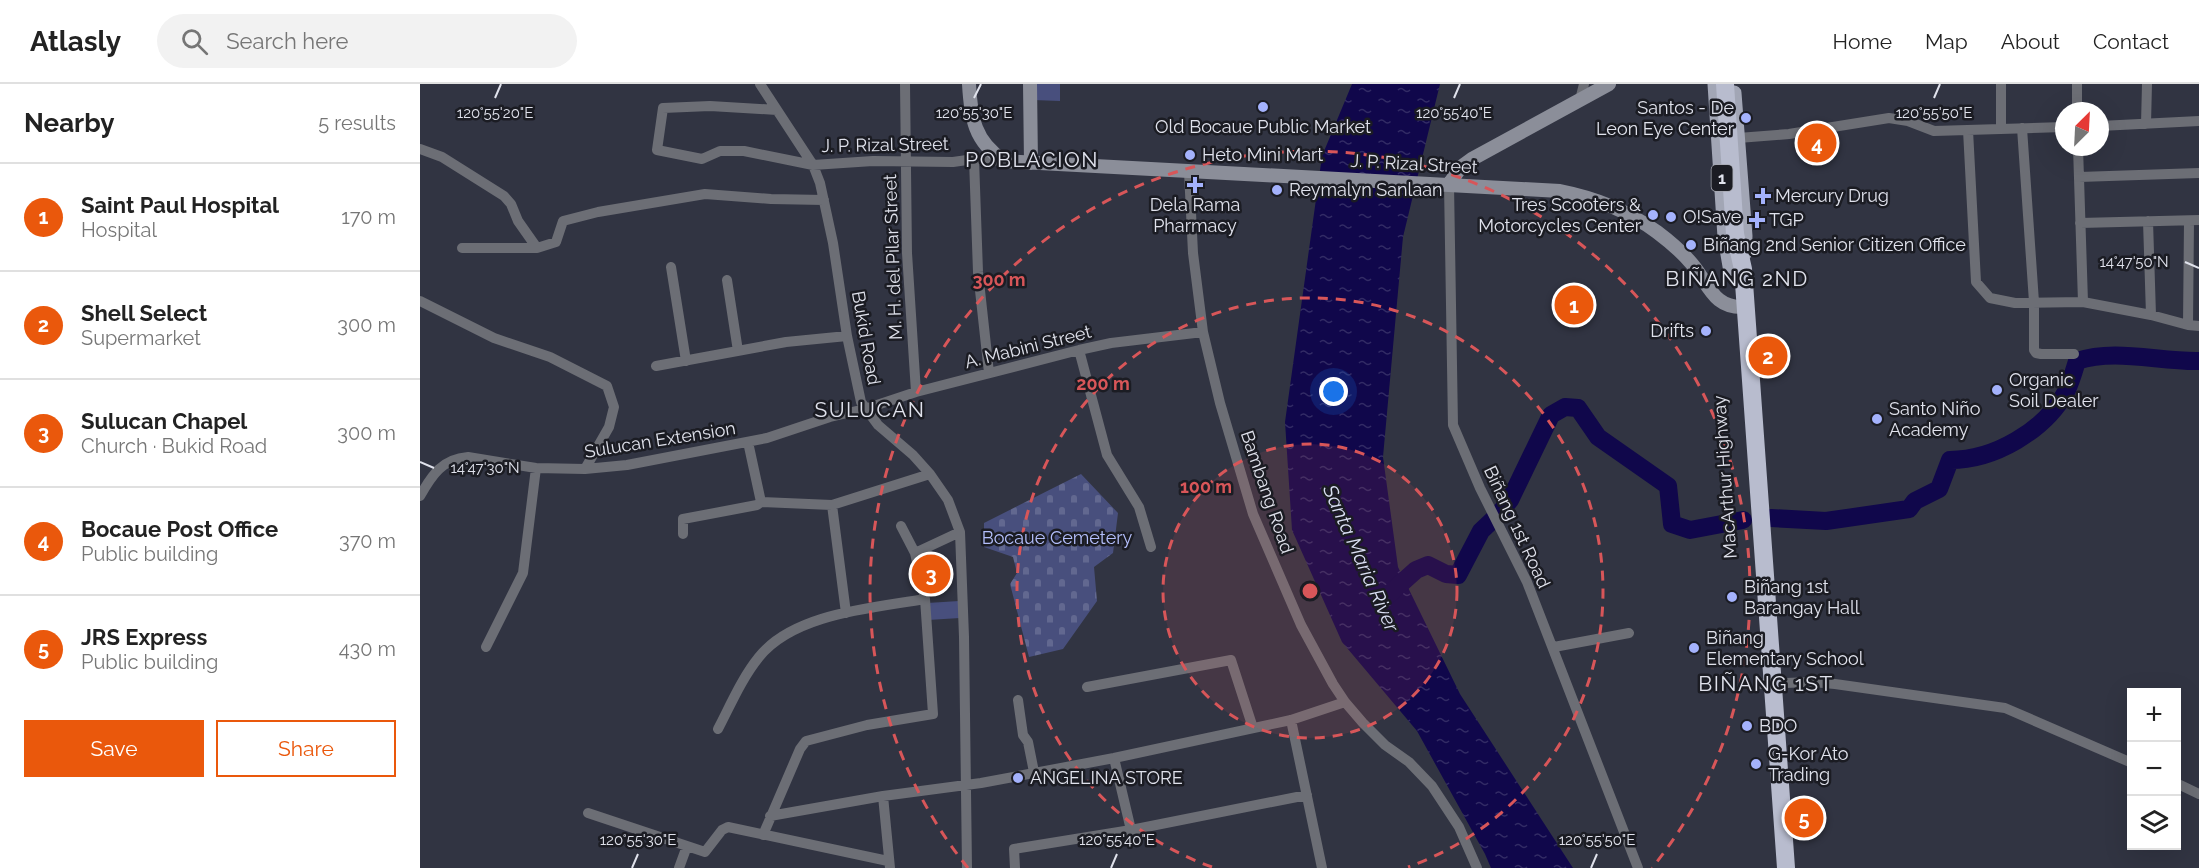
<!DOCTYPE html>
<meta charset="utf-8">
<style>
body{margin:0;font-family:Raleway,sans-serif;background:#f2f2f2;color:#222}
.controls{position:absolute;right:18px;bottom:18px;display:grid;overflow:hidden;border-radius:0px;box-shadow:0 6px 24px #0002}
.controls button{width:54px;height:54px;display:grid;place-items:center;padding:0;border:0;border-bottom:2px solid #e0e0e0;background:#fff;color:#222;font:30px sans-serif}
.compass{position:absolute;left:1635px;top:18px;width:54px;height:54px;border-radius:50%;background:#fff;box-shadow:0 6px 24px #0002;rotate:24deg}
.you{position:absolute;left:914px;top:308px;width:21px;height:21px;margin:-15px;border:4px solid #fff;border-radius:50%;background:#1a73e8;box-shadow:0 0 0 9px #1a73e833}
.badge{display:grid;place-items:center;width:39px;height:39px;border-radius:50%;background:#ea580c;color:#fff;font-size:20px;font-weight:700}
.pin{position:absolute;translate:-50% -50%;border:3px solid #fff;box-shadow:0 2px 6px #0006}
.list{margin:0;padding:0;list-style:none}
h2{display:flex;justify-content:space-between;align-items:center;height:78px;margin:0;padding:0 24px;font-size:26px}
h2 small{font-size:20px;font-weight:400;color:#767676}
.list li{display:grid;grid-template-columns:39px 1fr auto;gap:18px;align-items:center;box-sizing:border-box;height:108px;padding:0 24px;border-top:2px solid #e0e0e0}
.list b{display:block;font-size:22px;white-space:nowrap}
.list p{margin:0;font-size:20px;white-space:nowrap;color:#767676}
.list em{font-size:20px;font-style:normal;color:#767676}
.actions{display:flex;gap:12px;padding:18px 24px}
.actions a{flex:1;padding:14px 0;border:2px solid #ea580c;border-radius:0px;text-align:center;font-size:21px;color:#ea580c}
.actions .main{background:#ea580c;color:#fff}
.icon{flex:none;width:33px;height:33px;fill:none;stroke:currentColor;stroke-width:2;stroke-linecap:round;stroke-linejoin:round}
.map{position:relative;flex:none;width:1779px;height:784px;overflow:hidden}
header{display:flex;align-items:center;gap:36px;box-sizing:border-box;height:84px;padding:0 30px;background:#fff;border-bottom:2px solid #e0e0e0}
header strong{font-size:28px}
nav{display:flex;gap:33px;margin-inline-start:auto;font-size:21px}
.search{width:420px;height:54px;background:#f2f2f2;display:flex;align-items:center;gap:15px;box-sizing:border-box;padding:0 21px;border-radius:33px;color:#767676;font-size:22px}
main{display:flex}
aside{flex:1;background:#fff}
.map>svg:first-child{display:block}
</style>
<header>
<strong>Atlasly</strong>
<div class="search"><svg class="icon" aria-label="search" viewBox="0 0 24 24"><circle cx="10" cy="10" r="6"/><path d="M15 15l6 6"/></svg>Search here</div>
<nav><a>Home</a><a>Map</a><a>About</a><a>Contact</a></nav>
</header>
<main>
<aside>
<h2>Nearby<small>5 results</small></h2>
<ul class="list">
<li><span class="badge">1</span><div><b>Saint Paul Hospital</b><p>Hospital</p></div><em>170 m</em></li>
<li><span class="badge">2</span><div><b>Shell Select</b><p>Supermarket</p></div><em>300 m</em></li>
<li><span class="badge">3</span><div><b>Sulucan Chapel</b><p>Church · Bukid Road</p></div><em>300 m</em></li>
<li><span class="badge">4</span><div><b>Bocaue Post Office</b><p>Public building</p></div><em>370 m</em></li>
<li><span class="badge">5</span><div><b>JRS Express</b><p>Public building</p></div><em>430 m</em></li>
</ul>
<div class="actions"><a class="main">Save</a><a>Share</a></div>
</aside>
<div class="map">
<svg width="1779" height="784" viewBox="0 0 1779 784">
<defs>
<pattern id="cemetery-stones" width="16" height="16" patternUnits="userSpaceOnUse" patternTransform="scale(1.5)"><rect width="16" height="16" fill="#484f7d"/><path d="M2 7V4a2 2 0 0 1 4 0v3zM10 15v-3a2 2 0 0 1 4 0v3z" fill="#626890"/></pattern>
<pattern id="water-ripples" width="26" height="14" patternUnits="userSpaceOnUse" patternTransform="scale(1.5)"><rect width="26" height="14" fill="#10074b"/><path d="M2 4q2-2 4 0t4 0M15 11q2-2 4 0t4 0" fill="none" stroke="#322b65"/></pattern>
</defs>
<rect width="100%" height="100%" fill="#313442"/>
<path fill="url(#cemetery-stones)" d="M661 390 698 429 693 469 674 483 677 517 643 565 609 573 590 500 597 489 593 473 564 463V439Z"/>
<path fill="#484f7d" d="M613 0H640V17L613 16Z
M539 517 540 534 508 536 507 519Z"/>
<path fill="url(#water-ripples)" d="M932 0H1020L983 153 963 373 978 483 1040 610 1153 784H1071L1065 770 997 647 922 558 872 446 865 338 902 72Z"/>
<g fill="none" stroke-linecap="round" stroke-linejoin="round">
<path stroke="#10074b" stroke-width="18" d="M1351 434 1406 437 1489 425 1495 417 1519 405 1530 376C1574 376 1624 347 1646 308 1651 298 1654 287 1657 277 1695 264 1739 278 1779 277
M967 512 996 486 1008 481 1026 490 1038 491 1061 447 1079 430 1090 416 1131 331 1145 323 1158 324 1178 353 1248 402 1252 440 1270 446 1323 436"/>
<path stroke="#6c6e75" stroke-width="10" d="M340 0 393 81 400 99 413 159 427 252 441 318 458 341 493 371 510 390 528 416 540 448 544 553 547 784
M485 0 487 169 496 308
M1160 16 1164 0
M357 26 290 22 243 24 237 66 282 75 300 67H324L393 81 453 77 533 78 554 75 584 77
M1657 27V0
M1726 40 1727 0
M1680 42 1779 37
M1602 44 1614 218V266L1616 269 1621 270H1654
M1581 45V0
M1548 46 1556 198 1570 214 1595 219 1663 218 1731 231 1768 241 1779 242
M1318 54 1369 50 1469 34 1488 37 1514 47 1644 43
M1658 63 1663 218
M0 65 22 73 84 112 91 120 98 137 117 164
M554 75 558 188 569 289
M769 88 773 169 783 248 800 319 833 430 881 541 913 600 925 618 943 639 965 661 989 678 1012 702 1039 743 1057 784
M1659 93 1779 89
M1029 100 1033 341 1060 404 1107 498 1218 784
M1728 137 1731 231
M1660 139 1779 136
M42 164H117L136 158 143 137 178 128 285 110 351 115 404 116
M251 183 266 277
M307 196 318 267
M0 217 74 254 130 273 187 302 194 323 189 343 165 385
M1768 241 1769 137
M659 266 687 371 719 423 731 463
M236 282 366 258 427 252
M0 412C12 391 22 375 48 373L116 384 165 385 207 381 347 354 410 333 445 325 496 308 659 266 691 259 783 248
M341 418 412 421 510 390
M412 421 426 529
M481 442 495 469 540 448
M263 450V435L337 421 341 418 328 358
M66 563 103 489 116 384
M1134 563 1209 549
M1341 600 1393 598 1415 600 1585 624 1712 679
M667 603 811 576 833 644
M598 616 603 651 608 658 614 688
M871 636 902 784
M298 645C311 620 322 594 339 573 374 529 454 524 505 515
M694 674 711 746
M1756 699 1779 710
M463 712 470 784
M168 729 285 768 302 746 308 743 468 777
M350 732 463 712 561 699 694 674 871 636 925 618
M343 751 380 665 386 657 447 641 513 630 505 515 495 469
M259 784 267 762
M595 784 594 765 711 746 887 711"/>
<path stroke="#8b8e99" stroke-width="14" d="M549 0C551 34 554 57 584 77L1140 107C1176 114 1208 127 1237 148 1249 157 1262 168 1272 180 1289 200 1293 225 1325 223
M610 0 611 79
M1029 100 1041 83 1052 75 1189 0"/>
<path stroke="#a2a6b5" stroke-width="15" d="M1295 0 1305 153 1311 188
M1314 9 1325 152 1324 170"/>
<path stroke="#b8bcce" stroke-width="18" d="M1315 150 1323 185 1366 784"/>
<path stroke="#b8bcce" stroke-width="18" d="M1305 0 1315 150"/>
</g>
<path fill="none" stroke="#e0e2ec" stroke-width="2" d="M75 14 81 0M554 14 561 0M1034 14 1040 0M1514 14 1520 0M1765 178 1779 184M0 378 14 384M212 784 218 770M691 784 697 770M1171 784 1177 770"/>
<circle cx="890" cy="507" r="147" fill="#d85659" fill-opacity=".12"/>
<g fill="none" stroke="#d85659" stroke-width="3" stroke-dasharray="10 8">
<circle cx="890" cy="507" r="147"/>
<path d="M792 783A293 293 0 1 1 988 783"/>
<path d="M548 784A440 440 0 1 1 1232 784"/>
</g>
<g fill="#a4b2fc" stroke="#1b1c23" stroke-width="2">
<circle cx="843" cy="23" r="6"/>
<circle cx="1326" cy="34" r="6"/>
<circle cx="770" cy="71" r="6"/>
<path d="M772 92h6v6h6v6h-6v6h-6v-6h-6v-6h6z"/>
<circle cx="857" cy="106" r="6"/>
<path d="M1340 103h6v6h6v6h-6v6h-6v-6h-6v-6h6z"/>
<circle cx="1233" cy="131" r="6"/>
<circle cx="1251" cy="133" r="6"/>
<path d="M1334 127h6v6h6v6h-6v6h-6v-6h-6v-6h6z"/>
<circle cx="1271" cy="161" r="6"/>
<circle cx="1286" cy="247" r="6"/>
<circle cx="1577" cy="306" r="6"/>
<circle cx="1457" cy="335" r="6"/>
<circle cx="1312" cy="513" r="6"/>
<circle cx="1274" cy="564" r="6"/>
<circle cx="1327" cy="642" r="6"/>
<circle cx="1336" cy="680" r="6"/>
<circle cx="598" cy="694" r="6"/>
</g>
<g text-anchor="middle" stroke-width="5" stroke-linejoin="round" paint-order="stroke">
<rect fill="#1b1c23" stroke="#a5a7b0" stroke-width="1.5" x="1291.5" y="81" width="21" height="26" rx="4.5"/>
<g font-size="16" font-weight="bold" fill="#e0e2ec">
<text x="1302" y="100">1</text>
</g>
<g font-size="18" fill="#e0e2ec" stroke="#1b1c23" text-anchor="start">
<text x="1314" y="30" text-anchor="end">Santos - De<tspan x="1314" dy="21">Leon Eye Center</tspan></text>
<text x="843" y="49" text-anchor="middle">Old Bocaue Public Market</text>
<text x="782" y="77">Heto Mini Mart</text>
<text x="869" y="112">Reymalyn Sanlaan</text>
<text x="1355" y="118">Mercury Drug</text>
<text x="775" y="127" text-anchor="middle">Dela Rama<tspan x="775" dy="21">Pharmacy</tspan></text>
<text x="1221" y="127" text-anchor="end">Tres Scooters &amp;<tspan x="1221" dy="21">Motorcycles Center</tspan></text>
<text x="1263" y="139">O!Save</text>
<text x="1349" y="142">TGP</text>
<text x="1283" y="167">Biñang 2nd Senior Citizen Office</text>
<text x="1274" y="253" text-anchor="end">Drifts</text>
<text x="1589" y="302">Organic<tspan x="1589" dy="21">Soil Dealer</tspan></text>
<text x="1469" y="331">Santo Niño<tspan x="1469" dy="21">Academy</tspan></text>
<text x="1324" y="509">Biñang 1st<tspan x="1324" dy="21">Barangay Hall</tspan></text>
<text x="1286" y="560">Biñang<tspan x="1286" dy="21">Elementary School</tspan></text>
<text x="1339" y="648">BDO</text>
<text x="1348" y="676">G-Kor Ato<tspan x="1348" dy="21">Trading</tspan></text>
<text x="610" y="700">ANGELINA STORE</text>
</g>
<g font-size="18" fill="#e0e2ec" stroke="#1b1c23">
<text transform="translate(465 61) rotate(-1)" y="6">J. P. Rizal Street</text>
<text transform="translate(994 80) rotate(3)" y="6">J. P. Rizal Street</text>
<text transform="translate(473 173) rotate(-92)" y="6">M. H. del Pilar Street</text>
<text transform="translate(446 254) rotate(80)" y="6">Bukid Road</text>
<text transform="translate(608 263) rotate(-14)" y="6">A. Mabini Street</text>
<text transform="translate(240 356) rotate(-9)" y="6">Sulucan Extension</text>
<text transform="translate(1305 393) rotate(-94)" y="6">MacArthur Highway</text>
<text transform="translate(847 408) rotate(71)" y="6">Bambang Road</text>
<text transform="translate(1097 443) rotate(65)" y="6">Biñang 1st Road</text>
</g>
<g font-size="18" fill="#b4bffc" stroke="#1b1c23">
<text x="637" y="460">Bocaue Cemetery</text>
</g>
<g font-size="20" font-style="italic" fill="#dadff3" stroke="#1b1c23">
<text transform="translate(941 474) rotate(66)" y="7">Santa Maria River</text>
</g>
<g font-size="21" letter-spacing="1.5" fill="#e0e2ec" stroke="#1b1c23">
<text x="612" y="83">POBLACION</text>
<text x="1317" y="202">BIÑANG 2ND</text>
<text x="450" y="333">SULUCAN</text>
<text x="1346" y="607">BIÑANG 1ST</text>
</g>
</g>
<g font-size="15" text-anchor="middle" fill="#e0e2ec" stroke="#1b1c23" stroke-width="5" stroke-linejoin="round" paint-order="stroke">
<text x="75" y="34">120°55'20"E</text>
<text x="554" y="34">120°55'30"E</text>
<text x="1034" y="34">120°55'40"E</text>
<text x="1514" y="34">120°55'50"E</text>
<text x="1714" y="183">14°47'50"N</text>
<text x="65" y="389">14°47'30"N</text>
<text x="218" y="761">120°55'30"E</text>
<text x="697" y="761">120°55'40"E</text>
<text x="1177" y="761">120°55'50"E</text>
</g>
<circle cx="890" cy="507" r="9" fill="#d85659" stroke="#1b1c23" stroke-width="3"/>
<g font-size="18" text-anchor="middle" font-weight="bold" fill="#d85659" stroke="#1b1c23" stroke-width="5" stroke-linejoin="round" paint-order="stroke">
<text x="579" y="202">300 m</text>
<text x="683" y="306">200 m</text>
<text x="786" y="409">100 m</text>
</g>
</svg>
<div class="controls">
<button>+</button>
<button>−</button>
<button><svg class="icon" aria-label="layers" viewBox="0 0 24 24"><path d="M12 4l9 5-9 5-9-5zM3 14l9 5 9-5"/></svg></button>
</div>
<svg class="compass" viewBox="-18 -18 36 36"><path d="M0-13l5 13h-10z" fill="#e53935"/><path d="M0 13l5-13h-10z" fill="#767676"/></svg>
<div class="you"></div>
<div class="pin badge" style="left:1154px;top:221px">1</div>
<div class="pin badge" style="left:1348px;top:272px">2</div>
<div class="pin badge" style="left:511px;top:490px">3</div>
<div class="pin badge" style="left:1397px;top:59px">4</div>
<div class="pin badge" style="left:1384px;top:734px">5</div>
</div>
</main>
